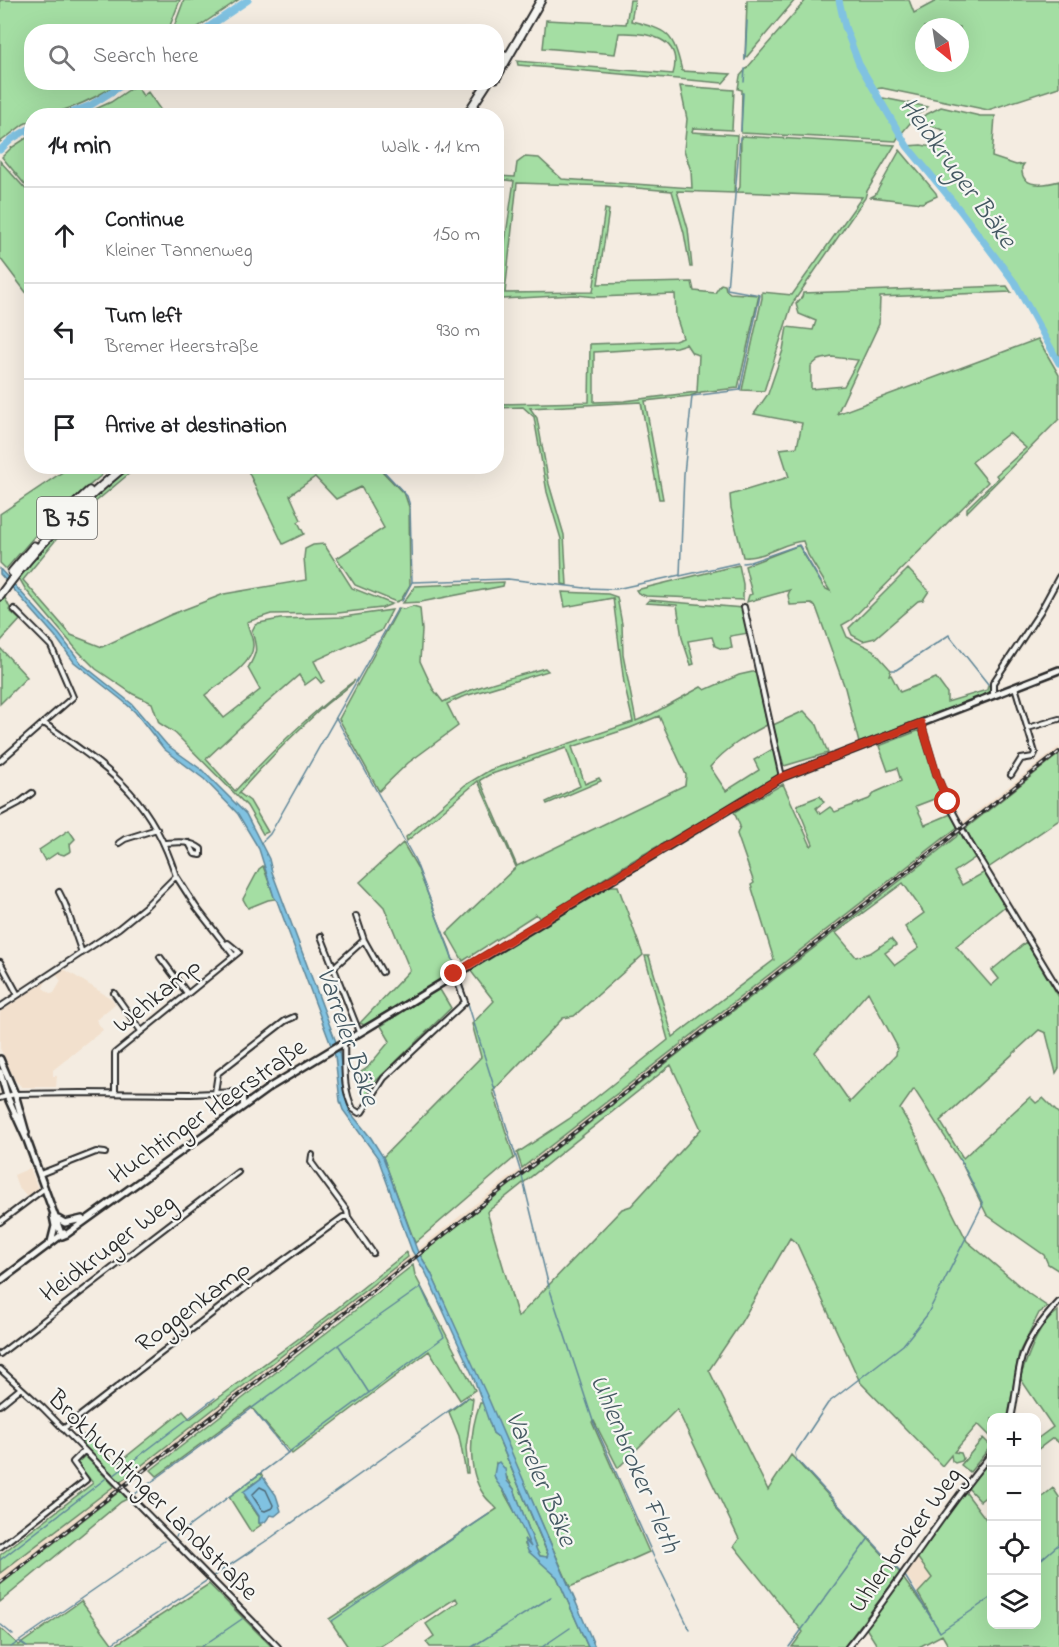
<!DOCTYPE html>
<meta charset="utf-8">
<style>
body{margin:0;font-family:"Indie Flower",sans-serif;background:#f2f2f2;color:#202124}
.controls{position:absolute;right:18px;bottom:18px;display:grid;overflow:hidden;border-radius:12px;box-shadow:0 6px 24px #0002}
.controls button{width:54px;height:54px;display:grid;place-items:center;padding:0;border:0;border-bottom:2px solid #e0e0e0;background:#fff;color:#202124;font:30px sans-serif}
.compass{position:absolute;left:915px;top:18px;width:54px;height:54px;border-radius:50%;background:#fff;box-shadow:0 6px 24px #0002;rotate:150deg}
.stop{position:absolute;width:18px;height:18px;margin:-14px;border:4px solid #c8321e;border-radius:50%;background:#fff}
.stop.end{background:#c8321e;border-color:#fff;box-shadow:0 2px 6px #0008}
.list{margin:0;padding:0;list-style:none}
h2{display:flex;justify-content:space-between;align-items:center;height:78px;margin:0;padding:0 24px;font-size:26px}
h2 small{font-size:20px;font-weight:400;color:#757577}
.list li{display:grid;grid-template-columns:39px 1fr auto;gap:18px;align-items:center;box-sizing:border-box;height:96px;padding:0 24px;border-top:2px solid #e0e0e0}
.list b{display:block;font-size:22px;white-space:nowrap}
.list p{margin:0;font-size:20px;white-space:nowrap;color:#757577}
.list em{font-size:20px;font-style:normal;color:#757577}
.icon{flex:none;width:33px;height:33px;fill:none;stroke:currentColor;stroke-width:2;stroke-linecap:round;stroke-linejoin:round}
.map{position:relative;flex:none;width:1059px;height:1647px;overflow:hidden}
.search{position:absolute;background:#fff;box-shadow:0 6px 24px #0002;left:24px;top:24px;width:480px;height:66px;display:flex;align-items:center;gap:15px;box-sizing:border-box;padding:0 21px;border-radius:24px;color:#757577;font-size:22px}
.panel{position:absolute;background:#fff;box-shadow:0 6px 24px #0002;left:24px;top:108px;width:480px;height:366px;border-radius:24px}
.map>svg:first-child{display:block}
</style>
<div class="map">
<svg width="1059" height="1647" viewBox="0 0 1059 1647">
<rect width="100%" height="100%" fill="#f4ece1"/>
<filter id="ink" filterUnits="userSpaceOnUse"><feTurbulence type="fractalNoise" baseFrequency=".0167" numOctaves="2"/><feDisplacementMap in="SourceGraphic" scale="12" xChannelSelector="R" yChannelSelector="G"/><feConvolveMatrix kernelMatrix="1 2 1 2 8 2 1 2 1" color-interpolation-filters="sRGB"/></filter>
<g filter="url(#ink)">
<path fill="#f2e0cd" d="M1059 747V753L0 1585V1573L119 1483Z
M64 969 112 999 115 1004 96 1020 103 1030 53 1070V1076H57L56 1087H22L15 1080 0 1048V1012L46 981 43 988 51 994 54 993 61 981 56 974Z
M30 1168 38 1189 27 1197 18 1187 14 1175Z
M917 1557 932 1579 918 1593 906 1575Z"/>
<path fill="#a4dea3" stroke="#688467" stroke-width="1.5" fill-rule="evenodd" d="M0 0H180L168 31 32 32V82L119 83C94 99 61 115 32 116L31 121 24 124 0 142Z
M184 0H238L192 31 172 32Z
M630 0H635L631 21C668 30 673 32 682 71L731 74 723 83 518 65 517 61 673 74C684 37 646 32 619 33L615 54 543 48 546 20 626 24Z
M747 0H795L745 59Z
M806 0H837L844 28 858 63 899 136 896 141 741 133 742 90 738 89 740 76Z
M839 0H909L914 13 938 0H1059V87L988 110 882 88 874 89C856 59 847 33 839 0ZM924 27H960V63H924Z
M136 85 143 96 148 92 164 115H82L111 102Z
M680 86 734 90 732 130 693 128 692 132 737 135 734 193 677 191 688 229 692 267H690L684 233 672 191 612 186 517 183 505 293 593 292 605 209 609 210 598 284 692 282 694 291 715 293 721 284 725 285 726 290 730 293 759 295 738 388 701 392 690 396 645 401 663 499H659L641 402 530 408 537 418 549 484 564 535 567 585 562 584 561 539 547 492 536 429 534 417 523 407 497 408V404L589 402 590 344 675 341 683 338 676 316 675 294 597 297 575 295 502 299 500 295H497L514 181 497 179V176L515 177 517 163 525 157 539 158 562 179 692 188 691 171 684 150 687 119ZM686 344 692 353 699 355 697 392 624 401 594 402V352L676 347Z
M883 98 928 107 916 116 901 134 882 102Z
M941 107 980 116H995L992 157 1016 165 1024 164 1022 167C1020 189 1045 185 1059 181V362L1015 282 959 209 907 146 921 145 938 148 943 130 918 122 919 118Z
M31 135V192L2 157 11 148Z
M741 136 895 145 867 191 865 198 792 304 764 391 742 390 762 298V292L792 295 862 197 737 192 740 187Z
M900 150 936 193 937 196 922 203 871 197 875 195Z
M0 161 31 195V299L0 258Z
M1007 286 1011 292 880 297 879 324 837 414 1038 339 1059 375V419L967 512V508L998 478 996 475 1026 448 1009 433 972 462 988 482 851 620 842 625 847 637 873 650 889 668 891 670 889 675H891L900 692 936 678 947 693V702L987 690 988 685 990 686 989 695 907 724 859 743 845 688 816 607 811 604 790 605 788 595 790 590 747 602 749 595 752 594 745 566 797 546H799L824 588 830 591 808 555 803 541C783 542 764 559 743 557L731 508 730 495 789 477 780 449 797 447 802 423 754 414 768 394 783 350 787 327 813 330 816 321 799 314 796 304 802 297 803 293ZM832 357 858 360 844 386 811 389V366L818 360Z
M70 467H111L47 522 6 569 0 563V514Z
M129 467H137L68 525 23 580 71 635 102 647 170 615 224 594 306 580 304 558 305 549 313 545 324 544 352 588 392 604 382 608 338 613 271 614 247 622C248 629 253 637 253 645 254 665 219 684 205 695L224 718 260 690 248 668C258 651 257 649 252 631L255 625 259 623 280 619 343 617 392 610 381 631 314 661 324 681 321 683 316 677 305 685 299 675 252 716 206 759 235 791C272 751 311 712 355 680 346 691 334 697 323 707 293 735 266 761 239 793L250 801 268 832 263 834 247 806 175 733 159 723 152 703 133 694 96 669 77 650 26 590 19 578C51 536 88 498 129 467Z
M246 467H378L405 495 409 507 410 585 401 600 396 602 355 585 337 558 384 528 361 487 336 499 315 477 290 495 301 520 298 522 304 534 283 544Z
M739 565 743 584V600L646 596 638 593 636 590Z
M908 569 929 591 923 600 918 601 875 638 863 641 852 635 849 628Z
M504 582 503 586 421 602 403 603 415 586Z
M562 592 608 594 617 597 622 624 623 655 636 721 652 714 701 687 705 690 739 675 757 671 767 725C746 736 726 748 710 767L726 791 759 770 754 760 773 749 779 776 627 864 540 919 536 914 463 961 447 933 516 867 478 781 407 841 406 837 465 785 490 770 633 722 624 683 613 598 565 607ZM659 716 686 775 685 785 517 866 480 780 489 775 566 748 580 786 546 802 547 804 601 781 599 778 585 784 572 747 630 728Z
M4 596 10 608 9 610 20 620 0 642V601Z
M649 600 743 608 749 633 730 636 732 648 722 649 715 646 712 637 688 641 694 664 691 665 682 638 677 605 646 603Z
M413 606 420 608 422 630 420 661 433 689 443 702C475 686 510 678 545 668L548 671 462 697 447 704 458 726 408 763 379 791 339 719 399 608 404 609Z
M0 648 27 677 0 704Z
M804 711 817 725 828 753 784 766 773 725Z
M920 730 942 796 916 806 925 825 951 814 959 826 522 1168 517 1153 569 1119 668 1040 645 956H649L673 1037 774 960 751 885 754 883 737 834 740 826 734 812 783 784 811 846 813 844 797 805 820 796 824 802 816 808 820 814 830 807 835 812 869 799 876 792 901 781 897 768 888 771 879 746Z
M1059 754V820L988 868 965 829Z
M69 830 75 839 70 844 71 851 64 855 57 853 45 861 39 850Z
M961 830 976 857 954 872 962 885 985 872 1005 906 956 946 991 986 999 979 992 970 1026 942 1059 997V1068L1056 1073 1046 1033 1039 1030 940 1121 963 1158 1030 1097 1036 1103 1043 1098 1059 1114V1271L1048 1264 1044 1255 987 1215 960 1160 914 1089 900 1109 917 1137 921 1149 967 1241 1029 1294 1048 1307 1039 1313 1019 1353 1008 1417 992 1418 991 1437 978 1424 954 1452 961 1453 963 1458 962 1461 955 1463 952 1461 951 1455 942 1466 860 1382 797 1244 790 1238 740 1324 709 1370 768 1490 791 1455 900 1573 844 1647H792L803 1632 734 1546 739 1539 677 1409 618 1468 594 1421 592 1422 649 1552 570 1587 431 1273 420 1255 956 837ZM903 883 924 913 905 927 919 948 895 965 885 953 896 945 891 939 870 953 856 957 836 933ZM868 992 897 1046 896 1055 850 1102 815 1052ZM671 1065 701 1129 631 1206 622 1209 518 1317 487 1212Z
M403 843 417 867 450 950 456 971 364 1025 360 1023 410 970 384 907 360 882Z
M263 866 275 899 268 900 248 908 243 899 259 869Z
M609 886H618L643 955 574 1016 563 1018 493 1091 514 1158 415 1243 383 1157 481 1057 472 1024 494 1001 470 970Z
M439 988 451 1008 374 1083 366 1097 362 1093 358 1074 367 1068 390 1041 381 1026Z
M407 1252 408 1257 119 1483 82 1447 83 1435 118 1463 183 1411 190 1419 310 1330Z
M413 1265 415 1275 475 1390 460 1400 429 1351 292 1454 251 1407 157 1476 151 1470Z
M1058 1311 1059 1443 1053 1438 1037 1450V1439L1053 1427 1020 1378C1029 1354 1037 1326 1058 1311Z
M469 1397 473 1399 466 1448 468 1473H466L459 1436 449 1412Z
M480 1403H484L493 1433 498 1437 548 1555 547 1557 540 1556 537 1551 514 1489C508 1479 504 1471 496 1463 494 1482 514 1508 522 1525 526 1533 528 1540 531 1548L525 1540V1545L557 1577 588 1647H430L426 1642 434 1636 426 1624 458 1602 456 1598 379 1647H348L329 1619 497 1509C493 1504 487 1500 484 1495 466 1470 470 1430 480 1403Z
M983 1438 991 1446 970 1472 961 1465Z
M85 1456 114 1486 0 1573V1555L93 1483 77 1463Z
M991 1460V1493L980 1501 967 1487Z
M261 1473 263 1477 249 1487 245 1497 259 1517V1523L261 1525 251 1532 229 1497Z
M1053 1488 1059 1497V1647H949L942 1635 919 1647H878L866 1628 903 1578 932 1618 918 1593 932 1578 917 1557 964 1490 991 1526 992 1624H1036L1037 1501Z
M120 1491 127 1499 121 1502 0 1602V1585Z
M209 1584 272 1647H0V1628L19 1645 81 1601 114 1646Z"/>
<path fill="#80c2e1" stroke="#5e8698" stroke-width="1.5" d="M0 569 59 634 82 664 132 704 167 745 202 770 246 814 269 859 272 872 339 1050 345 1094 350 1112 371 1138 383 1157 417 1250 431 1273 489 1400 595 1647H588L557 1577 528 1551 524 1539 531 1547 507 1495 496 1481 494 1475 496 1464 499 1462 505 1469 507 1481 514 1489 537 1551 540 1556 547 1557 548 1554 498 1437 493 1433 473 1376 426 1273 412 1251 378 1158 343 1110 340 1101 335 1056 277 901 274 897 259 849 238 814 204 779 164 749 135 712 123 701 74 662 55 636 0 574Z
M263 1477 276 1495 281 1511 275 1516 270 1515C267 1519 266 1524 259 1523V1516L243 1492Z"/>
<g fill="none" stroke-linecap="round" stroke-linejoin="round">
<path stroke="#4d6774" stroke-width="1.5" d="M260 1487 266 1490 273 1505 272 1508 265 1511 262 1510 252 1495Z"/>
<path stroke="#5e8698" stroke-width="1.5" d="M745 60 747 21
M744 82 745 69
M741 131 743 93
M379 466 407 496 410 506 412 582 402 601
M743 563 750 562 799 545 821 582
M680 576 738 563
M412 582 508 579 585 588 616 589 680 575 684 474 692 396 740 390 760 295 727 289 740 137
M892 670H896L949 635 988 684
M336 718 415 860 457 970
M261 843 270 834 398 608
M459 975 522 1176 549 1287
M550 1290 593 1421 653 1555 690 1630
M339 1346 369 1393
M255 1412 287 1452
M113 1476 215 1398
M135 1494 338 1345 421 1287 444 1337 176 1536
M870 1539 901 1573
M0 1560 105 1479
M1036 1564 1059 1544
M905 1576 940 1632 992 1597
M332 1621 489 1514
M0 1624 13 1635
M20 1642 27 1647
M11 1647 164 1541
M107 1647 272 1537 468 1397
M201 1647 242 1619
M472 1647 551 1597
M542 1647 570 1628
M789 1647 869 1538 796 1459 795 1453 828 1403 903 1345 927 1315 983 1204 960 1159"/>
<path stroke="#80c2e1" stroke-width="7" d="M839 0 845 27 859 64 907 146 959 209 1015 283 1059 363
M201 32 248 0
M63 116 91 105 127 82
M0 150 12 139 32 127"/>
<defs>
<path id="street" d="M744 607 782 777
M993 695V683L1040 612 1059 577
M921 723 937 776 948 803 968 840 1059 990
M1028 728 1059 719
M0 761 73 697 51 646 14 609
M1011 775 1021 759 1033 757 1035 753 1015 687
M0 813 19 803 32 793
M119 843 125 839 157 829
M164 843C178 842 189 840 201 849V855L195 854 189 843
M176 876 196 907 234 956
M59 892 65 904 82 953
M356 916 364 940 382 972
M321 936 359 1032
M160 957 187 993
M0 962 18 995
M333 968 364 940
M114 993 141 1031
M0 1007 119 928 146 906 176 876C150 794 109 770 44 723
M344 1041C345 1063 342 1088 353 1109L359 1113 362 1112 384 1078 465 1002 455 975
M115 1093V1053L239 952 228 943 225 945
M215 1093 218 1073 285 1021 294 1017
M0 1098 15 1094 80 1093 191 1094 237 1092 243 1096V1106
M40 1174 96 1152 105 1153
M348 1217 373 1253
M0 1222 45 1188
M0 1354 238 1172
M0 1369 43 1408 278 1647
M0 1405 21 1388
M1011 1418C1016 1398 1016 1377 1022 1357 1029 1336 1044 1318 1059 1302
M63 1429 245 1288 343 1217H348L347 1211 311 1162 312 1155
M0 1547 86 1480 73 1462 84 1451
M848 1647C899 1585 940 1515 992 1453"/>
<path id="secondary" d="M0 1059 15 1094 26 1133
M0 1072 7 1096 27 1140 62 1236
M58 1219 65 1223 82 1219
M62 1236 67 1234 270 1087 782 777 1059 670
M51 1242 55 1226 53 1216
M0 1281 64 1233"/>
<path id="highway" d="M496 69 505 55
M496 78 541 0
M466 116 488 82
M53 525 89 491
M12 572 34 546
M0 596C35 546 78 505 125 466"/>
</defs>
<use href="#street" stroke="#2b2b2b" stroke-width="8"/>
<use href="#secondary" stroke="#2b2b2b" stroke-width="10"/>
<use href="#highway" stroke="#2b2b2b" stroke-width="11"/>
<use href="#street" stroke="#f6f6f2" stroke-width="4"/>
<use href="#secondary" stroke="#f6f6f2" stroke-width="5"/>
<use href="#highway" stroke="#f6f6f2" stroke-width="7"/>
<defs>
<path id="rail" d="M0 1583 1059 752"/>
</defs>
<use href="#rail" stroke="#2b2b2b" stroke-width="4"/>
<use href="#rail" stroke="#f6f6f2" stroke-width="1.5" stroke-dasharray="4.5" stroke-linecap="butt"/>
</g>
</g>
<g fill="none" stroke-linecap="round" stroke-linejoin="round" filter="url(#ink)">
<path stroke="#c8321e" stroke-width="8" d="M454 974 782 777 921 723 937 776 948 802"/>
</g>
<g text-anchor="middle" stroke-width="4.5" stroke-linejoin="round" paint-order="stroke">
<rect fill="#f6f6f2" stroke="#686867" stroke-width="1.5" x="37" y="497" width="60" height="42" rx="4.5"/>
<g font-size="24" font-weight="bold" fill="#2b2b2b">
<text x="67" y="526">B 75</text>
</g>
<g font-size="26" fill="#2b2b2b" stroke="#f6f6f2">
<text transform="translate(156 994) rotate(-39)" y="9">Wehkamp</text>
<text transform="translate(207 1110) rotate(-35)" y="9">Huchtinger Heerstraße</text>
<text transform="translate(107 1247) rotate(-37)" y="9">Heidkruger Weg</text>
<text transform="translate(192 1305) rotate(-37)" y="9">Roggenkamp</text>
<text transform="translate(154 1494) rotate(45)" y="9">Brokhuchtinger Landstraße</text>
<text transform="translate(904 1539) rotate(-54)" y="9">Uhlenbroker Weg</text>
</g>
<g font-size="27" font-style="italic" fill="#445862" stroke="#f6f6f2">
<text transform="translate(959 172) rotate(54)" y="9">Heidkruger Bäke</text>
<text transform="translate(349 1036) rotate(71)" y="9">Varreler Bäke</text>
<text transform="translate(636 1463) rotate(67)" y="9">Uhlenbroker Fleth</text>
<text transform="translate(542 1478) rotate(67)" y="9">Varreler Bäke</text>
</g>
</g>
</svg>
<div class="controls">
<button>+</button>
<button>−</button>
<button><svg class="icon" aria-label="locate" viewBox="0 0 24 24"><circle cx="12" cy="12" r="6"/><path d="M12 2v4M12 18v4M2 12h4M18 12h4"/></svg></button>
<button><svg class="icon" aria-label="layers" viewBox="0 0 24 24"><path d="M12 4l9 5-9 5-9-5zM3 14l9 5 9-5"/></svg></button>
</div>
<svg class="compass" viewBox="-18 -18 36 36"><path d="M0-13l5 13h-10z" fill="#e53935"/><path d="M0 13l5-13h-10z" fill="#757577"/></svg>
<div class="stop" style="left:948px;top:802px"></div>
<div class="stop end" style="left:454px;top:974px"></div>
<div class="search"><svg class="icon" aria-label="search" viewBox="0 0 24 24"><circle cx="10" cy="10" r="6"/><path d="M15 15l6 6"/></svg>Search here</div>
<section class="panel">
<h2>14 min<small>Walk · 1.1 km</small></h2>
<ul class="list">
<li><svg class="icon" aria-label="ahead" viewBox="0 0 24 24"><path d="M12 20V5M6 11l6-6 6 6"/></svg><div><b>Continue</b><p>Kleiner Tannenweg</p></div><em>150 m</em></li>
<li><svg class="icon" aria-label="left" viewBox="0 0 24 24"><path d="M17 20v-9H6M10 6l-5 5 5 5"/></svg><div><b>Turn left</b><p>Bremer Heerstraße</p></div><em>930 m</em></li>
<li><svg class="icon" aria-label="arrive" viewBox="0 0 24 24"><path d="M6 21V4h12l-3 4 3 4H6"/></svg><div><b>Arrive at destination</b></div></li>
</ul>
</section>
</div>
